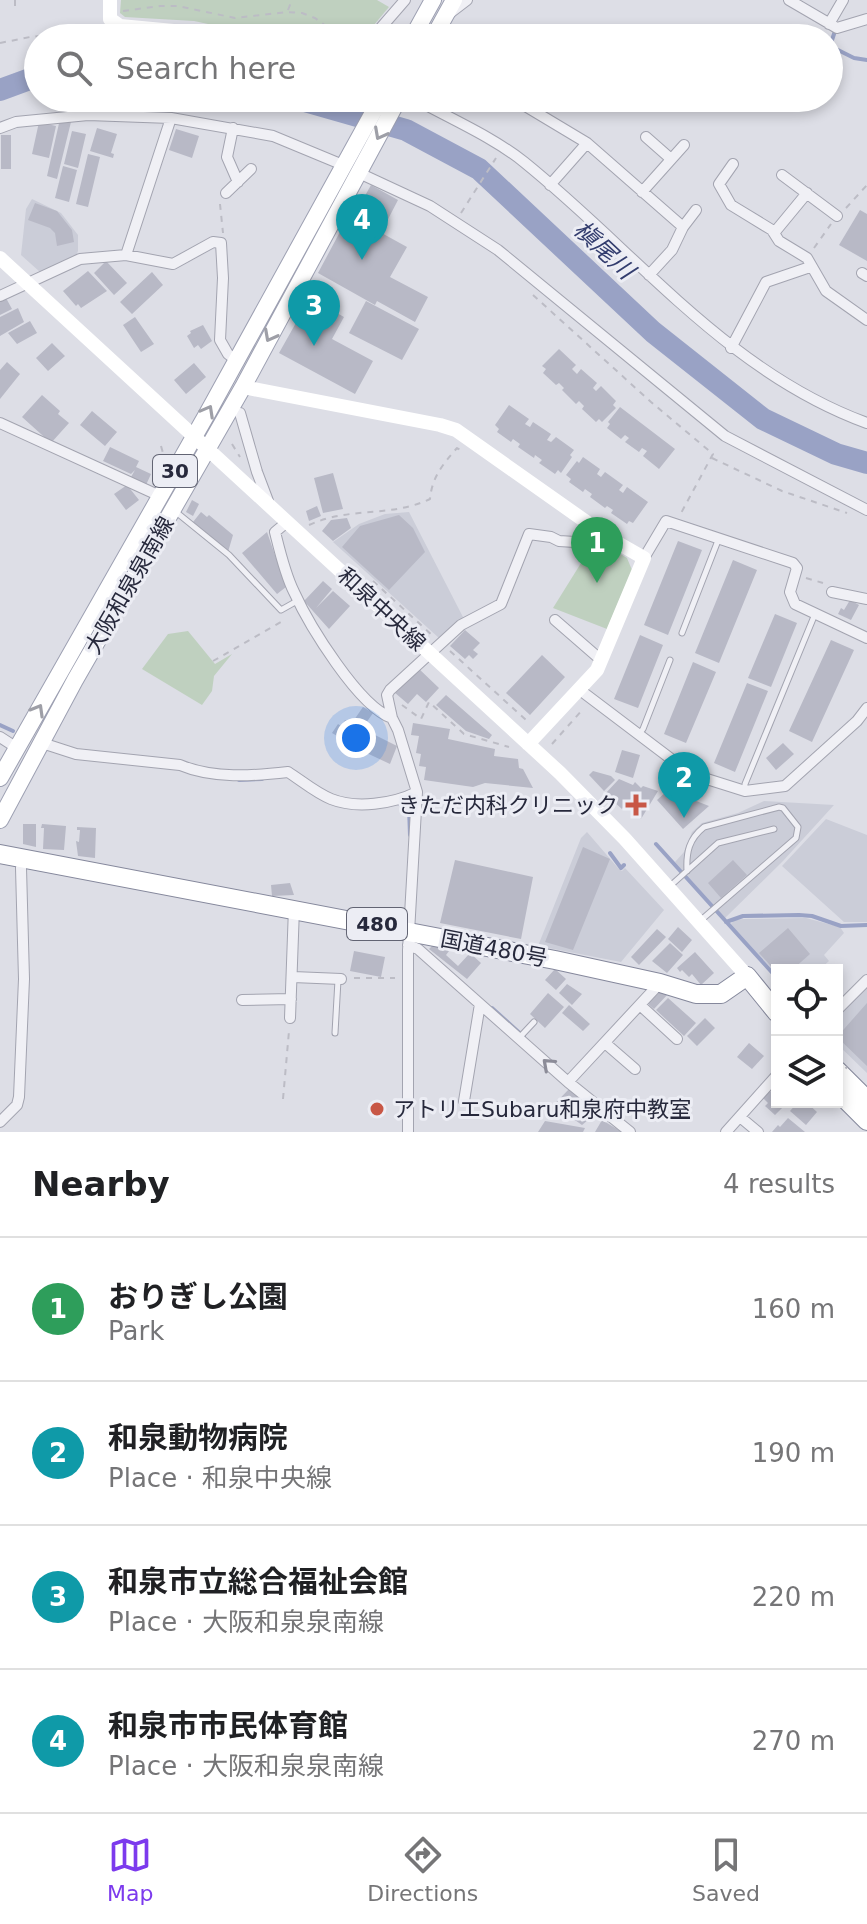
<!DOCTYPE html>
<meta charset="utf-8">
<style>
body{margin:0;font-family:"DejaVu Sans","Noto Sans JP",sans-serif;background:#f6f6f6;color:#202124}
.controls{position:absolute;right:24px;bottom:24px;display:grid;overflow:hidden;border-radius:0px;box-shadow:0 4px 12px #0003}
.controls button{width:72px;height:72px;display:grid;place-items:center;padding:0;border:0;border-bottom:2px solid #e0e0e0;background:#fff;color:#202124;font:40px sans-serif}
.you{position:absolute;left:356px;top:738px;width:28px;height:28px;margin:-20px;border:6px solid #fff;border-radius:50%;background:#1a73e8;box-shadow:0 0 0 12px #1a73e833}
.badge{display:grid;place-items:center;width:52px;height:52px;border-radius:50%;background:#7c3aed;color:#fff;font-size:26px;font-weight:700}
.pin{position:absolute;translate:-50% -66px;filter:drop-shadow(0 2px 4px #0008)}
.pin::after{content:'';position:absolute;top:42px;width:28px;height:24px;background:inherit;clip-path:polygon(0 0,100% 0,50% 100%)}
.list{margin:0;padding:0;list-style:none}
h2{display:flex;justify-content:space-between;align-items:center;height:104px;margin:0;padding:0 32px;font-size:34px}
h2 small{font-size:26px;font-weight:400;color:#757577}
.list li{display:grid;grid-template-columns:52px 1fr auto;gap:24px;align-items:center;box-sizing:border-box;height:144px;padding:0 32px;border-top:2px solid #e0e0e0}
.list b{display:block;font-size:30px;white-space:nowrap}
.list p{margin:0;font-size:26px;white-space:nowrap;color:#757577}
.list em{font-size:26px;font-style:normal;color:#757577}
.icon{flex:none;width:44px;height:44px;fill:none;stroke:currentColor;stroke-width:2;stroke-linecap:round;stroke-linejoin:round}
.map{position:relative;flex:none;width:867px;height:1132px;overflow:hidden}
.search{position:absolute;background:#fff;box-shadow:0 4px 12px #0003;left:24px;right:24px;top:24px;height:88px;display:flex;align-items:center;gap:20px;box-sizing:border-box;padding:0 28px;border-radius:44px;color:#757577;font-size:30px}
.sheet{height:680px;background:#fff}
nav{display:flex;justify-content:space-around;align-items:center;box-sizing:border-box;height:112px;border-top:2px solid #e0e0e0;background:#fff;font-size:22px;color:#757577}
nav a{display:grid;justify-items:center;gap:4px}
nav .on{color:#7c3aed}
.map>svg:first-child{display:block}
</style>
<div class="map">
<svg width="867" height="1132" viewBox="0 0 867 1132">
<rect width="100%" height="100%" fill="#dddee6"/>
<path fill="#cbcdd8" d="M32 199 61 213 78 235V251L75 258 40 272 21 255 26 209Z
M409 512 464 619 439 638 333 542 359 524 385 514Z
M764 801 834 805 783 861 725 918 675 862 684 852 692 832 702 823 738 813Z
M826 819 867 835V922H844L782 866Z
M587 832 618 868 622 871 625 868 664 910 621 962 538 946 581 838Z
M806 918 840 927 844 933 824 955 829 961 819 970H777V975L731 924 734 920 744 919Z
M867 987V1073L837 1044V1018Z"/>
<path fill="#bfd0bf" d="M121 0H377L389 7 363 38H274L194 21 125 17 120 13Z
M596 539 627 558 632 570 607 629 553 608Z
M188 631 215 664 232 654 214 676 212 691 202 705 142 669 168 634Z"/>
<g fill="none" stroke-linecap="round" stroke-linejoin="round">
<path stroke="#99a2c5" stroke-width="4" d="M835 31 830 46 854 58 867 60
M0 725 13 731
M239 780 262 779
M398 803 409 807 410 835
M403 805 411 801
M656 844 777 978
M610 853 621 868 624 865
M726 922 743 916 799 915 812 916 841 926 867 925
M492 1008 524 1037"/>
<path stroke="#99a2c5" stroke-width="22" d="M0 90 38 76
M294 98 406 130 479 169 653 332 763 419 836 454 867 463"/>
</g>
<path fill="#b8b9c6" d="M60 119 71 122 57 179 47 176Z
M39 122 56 126 49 158 32 154Z
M97 128 117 134 111 153 114 154 113 158 90 151Z
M176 129 199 136 192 158 169 150Z
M72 131 86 134 78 168 64 164Z
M1 135H11V169H1Z
M88 154 100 157 88 207 76 204Z
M63 166 77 170 69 202 55 198Z
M371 185 398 200 384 227 356 212Z
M35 203 57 211 72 230 74 242 57 246 55 233 50 228 28 220Z
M860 210 867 214V261L839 245Z
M349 215 407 247 390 277 428 297 415 322 377 301 375 305 318 273Z
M106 261 127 283 114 295 94 273Z
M88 271 107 291 81 308 78 304 76 306 63 291Z
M152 272 163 285 132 314 120 302Z
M6 298 12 309 0 315V301Z
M310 298 344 317 332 339 373 361 355 394 279 353Z
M366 301 419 329 402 360 349 333Z
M18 308 24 322 0 336V317Z
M135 317 154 344 141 352 123 325Z
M30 321 37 333 17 344 8 333Z
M203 325 212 341 201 349 198 345 194 348 187 336 191 333 190 331Z
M52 343 65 356 48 371 36 358Z
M559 349 576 365 572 369 577 374 581 369 597 383 593 388 596 391 601 386 616 401 613 405 616 408 602 422 599 419 596 422 582 409 584 406 579 401 576 404 562 390 564 388 559 383 556 385 543 373 546 369 542 366Z
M7 362 20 374 0 399V370Z
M194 363 206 377 186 394 174 380Z
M42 395 60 411 58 414 69 423 51 443 22 417Z
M509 405 529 419 525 424 530 427 533 422 551 434 547 440 551 442 556 437 574 450 570 455 572 457 561 473 558 470 555 474 539 463 542 460 535 455 534 458 518 447 520 444 513 439 511 442 497 432 499 429 495 425Z
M620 407 675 449 659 469 643 456 647 451 642 448 639 452 625 442 629 438 625 435 621 439 607 428 610 424 608 422Z
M92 411 117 432 105 446 80 425Z
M110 447 139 461 136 467 151 474 146 485 131 477 135 470 131 474 103 461Z
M583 457 600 469 597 474 601 477 605 472 623 485 619 490 623 493 627 487 648 502 633 523 629 521 627 524 611 513 613 510 607 506 605 508 590 497 592 494 585 489 583 492 569 482 571 479 566 475 577 461 579 463Z
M333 473 343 509 323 513 314 478Z
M127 485 139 500 126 510 114 494Z
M192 500 199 504 193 516 186 512Z
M317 506 321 516 309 521 306 511Z
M201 512 207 517 209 515 233 535 228 552 193 522Z
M399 515 413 528 425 552 389 590 342 547 360 526Z
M347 518 351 528 333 541 322 531 331 520Z
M267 532 286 587 277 594 242 553Z
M678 541 702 550 668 635 644 625Z
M733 560 757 570 719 663 695 653Z
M323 581 332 589 316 608 333 591 350 606 329 629 304 601Z
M850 600 859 605 851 620 838 614 841 608 844 610Z
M775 614 797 623 771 687 748 678Z
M465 630 480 643 473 650 478 654 473 659 469 655 465 659 450 646Z
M640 635 663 645 638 708 614 699Z
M831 640 854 650 812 742 789 731Z
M542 655 565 677 530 715 506 693Z
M693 662 716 672 686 743 664 734Z
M417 667 439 688 426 702 417 694 408 704 394 692Z
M747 683 768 691 735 772 714 763Z
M446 695 492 735 489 739 466 731 436 705Z
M363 707 373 713 364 726 354 720Z
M345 720 363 729 353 745 332 733 338 724 341 726Z
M413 723 450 729 448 739 495 749 494 756 518 759 519 768 523 769 533 788 485 783 473 787 424 780 426 767 419 766 421 754 416 753 419 736 411 735Z
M365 730 397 746 390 764 356 748Z
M783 743 794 754 776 770 766 758Z
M622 750 640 755 633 778 615 772Z
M593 771 611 776 615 780 604 791 589 775Z
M619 779 633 785 635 782 641 788 643 786 658 791 641 819 625 804 622 809 605 794Z
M668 790 709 806 683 829 657 800Z
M23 824H36V847L23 844Z
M42 824 66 826 64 850 43 849 44 828H41Z
M77 827 96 828 95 858 78 856 76 841 79 842 80 830H77Z
M583 847 610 859 573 950 545 942Z
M455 860 533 877 521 939 440 923Z
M733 860 747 875 721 898 708 883Z
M290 883 294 895 272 896 271 885Z
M678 927 692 940 682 952 668 939Z
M788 928 810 954 792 970H777V973L759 953Z
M657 929 666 937 639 965 631 957Z
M670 943 683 955 667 973 652 961Z
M432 946 445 948 449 951 446 955 458 966 470 953 481 963 467 979 429 949Z
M354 951 385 957 381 977 350 971Z
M695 952 714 973 701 985 692 974 689 977 682 970 680 972 677 968Z
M555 969 566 979 556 990 545 980Z
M567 984 582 994 572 1005 559 993Z
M658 990 668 994 654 1009 647 1003Z
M548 993 564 1007 545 1028 530 1014Z
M668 998 696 1023 684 1036 656 1010Z
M867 1003V1066L837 1037Z
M569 1005 590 1024 583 1031 562 1013Z
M705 1018 715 1028 697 1046 687 1036Z
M749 1043 764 1056 752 1069 737 1057Z
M569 1089 579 1096 576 1101 560 1118 545 1114Z
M770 1091 777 1098V1102L785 1105 775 1115 765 1106 768 1103 763 1098Z
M798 1102H806L817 1112 806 1125 790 1111Z
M587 1106 594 1115 582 1125 572 1118Z
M788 1118 805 1132H772L778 1125 780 1127Z
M602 1120 622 1132H595Z
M545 1121 585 1128 583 1132H538Z"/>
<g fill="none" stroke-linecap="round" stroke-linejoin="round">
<defs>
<path id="lane" d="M176 512 229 555 281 610 297 601
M682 633 719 538
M638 735 643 729 670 660
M745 791V784L815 614
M687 871C686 852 689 839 704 827L779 807 783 808 798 827 796 838 700 921
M669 887 718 843 774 829
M335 1033 338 980
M519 1038 534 1022"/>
<path id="street" d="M789 0 837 28 867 19
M450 13 467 0
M829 24 843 0
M372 38 405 0
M413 98C449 118 493 137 524 162 637 253 727 372 867 423
M512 98 587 143 683 227
M479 99 492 98
M0 128 16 122 88 115 171 118 273 136 343 165
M233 128 227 157 238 182
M646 137 671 159
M733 164 719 184 731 205 772 230 779 241 807 258 826 291 867 320
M359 173 430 206 498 250 725 436 867 510
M782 175 837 216
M550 185 587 143
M642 192 684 145
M226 193 251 169
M774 233 807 193
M126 255 171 118
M862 273 867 276
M649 275 672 250 683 227 696 210
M0 296 80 259 126 255 173 264 213 242 221 243 223 278 220 340 228 354 236 360
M731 348 766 282 810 267
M240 413 257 472 268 501
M0 423 160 496
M287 522 275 532C280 552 285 574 294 592 309 625 359 707 392 718L398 730 417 792 408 950V1132
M644 558 666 521 793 563 797 568 790 592 795 604 867 638
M832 592 867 599
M555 620 601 660
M580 690 691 774 745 791 785 786 857 721 867 708
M392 718 387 695 390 690 461 625 501 604 529 534 551 537 559 541 591 543
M0 737 17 748
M42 743 76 754 180 765C213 779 253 776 288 772 302 781 316 793 331 799 356 809 393 804 417 792
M408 945 418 949 568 1082 630 1132
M293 977 341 979
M242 1000 291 999
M640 1005 677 1039
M837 1010 867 980
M290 1018 294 908
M605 1043 635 1069
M568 1082 660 983
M464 1101 480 1004
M740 1117 758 1132
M0 1122 17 1105 19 1097 24 979 21 868 23 858
M726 1132 777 1075"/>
<path id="primary" d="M412 38 433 0
M433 38 454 0
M0 778 207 414 381 98
M0 820 75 680 243 387 399 98"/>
<path id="highway" d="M0 854 555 960 660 983 696 994H721L747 976 777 1013
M837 1070 867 1100
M837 1091 867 1121"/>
</defs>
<use href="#lane" stroke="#a3a4b0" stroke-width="7"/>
<use href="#street" stroke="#a3a4b0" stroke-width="12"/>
<use href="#primary" stroke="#9da0b2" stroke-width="18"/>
<use href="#highway" stroke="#85889c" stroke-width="20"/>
<path stroke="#bcbcc5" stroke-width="2" stroke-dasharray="6 6" stroke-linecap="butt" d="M15 0V9
M288 10 292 0
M123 11 160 6H178L235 18 287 12 302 13 315 18 342 38
M356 38 364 30
M0 43 30 37 102 29
M451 98 456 101 466 100
M220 204 223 233
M846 208 867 185
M461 213 496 158
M814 248 831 224
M533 295 651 402 713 454 680 515
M232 444 240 457
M161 446 165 460
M712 458 782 491 847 513
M309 525C351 506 390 518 430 499 432 477 443 464 457 448L464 452
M806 578 823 583
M373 581 433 636
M450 651 526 720
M213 661 281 622 284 618
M402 705 421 719 429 702 464 734 509 747
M552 744 583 709
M354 978H395
M283 1099 289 1031"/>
<use href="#lane" stroke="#f0f0f5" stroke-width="5"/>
<use href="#street" stroke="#f0f0f5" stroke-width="10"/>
<path stroke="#fff" stroke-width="14" d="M110 0V19L120 26 195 33 222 38
M0 258 560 773 625 839 747 976
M243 387 440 425 456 430 609 538 644 558 597 670 528 744"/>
<use href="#primary" stroke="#fff" stroke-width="16"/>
<use href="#highway" stroke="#fff" stroke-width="18"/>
<path stroke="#bcbcc5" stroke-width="2" stroke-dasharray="6 6" stroke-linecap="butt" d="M837 1077 847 1067"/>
</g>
<defs><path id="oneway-chevron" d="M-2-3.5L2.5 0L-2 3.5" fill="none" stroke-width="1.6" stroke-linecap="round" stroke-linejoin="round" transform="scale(2)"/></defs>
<g stroke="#9e9fa7">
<use href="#oneway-chevron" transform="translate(380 134) rotate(118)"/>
<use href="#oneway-chevron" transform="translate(270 336) rotate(118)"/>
<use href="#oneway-chevron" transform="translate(208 411) rotate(-61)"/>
<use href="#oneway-chevron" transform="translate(38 710) rotate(-60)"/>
</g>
<use stroke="#8c8c98" href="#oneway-chevron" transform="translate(548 1064) rotate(-138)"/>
<g fill="#c85746" stroke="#ecedf4" stroke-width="3">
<path d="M632 793h8v8h8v8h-8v8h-8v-8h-8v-8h8z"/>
<circle cx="377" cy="1109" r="8"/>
</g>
<g text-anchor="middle" stroke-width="6" stroke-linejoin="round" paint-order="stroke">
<g fill="#ecedf4" stroke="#626473" stroke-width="2">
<rect x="153" y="455" width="44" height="32" rx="6"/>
<rect x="347" y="908" width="60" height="32" rx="6"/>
</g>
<g font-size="20" font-weight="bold" fill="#27293c">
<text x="175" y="478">30</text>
<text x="377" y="931">480</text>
</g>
<g font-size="22" fill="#27293c" stroke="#ecedf4">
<text transform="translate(129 585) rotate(-60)" y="8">大阪和泉泉南線</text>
<text transform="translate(382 609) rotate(43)" y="8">和泉中央線</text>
<text transform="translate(494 948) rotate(11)" y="8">国道480号</text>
</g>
<g font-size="22" fill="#27293c" stroke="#ecedf4" text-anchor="end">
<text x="618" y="813">きただ内科クリニック</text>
<text x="393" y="1117" text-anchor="start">アトリエSubaru和泉府中教室</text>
</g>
<g font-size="24" font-style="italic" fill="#333d6e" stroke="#ecedf4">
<text transform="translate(604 250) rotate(43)" y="8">槇尾川</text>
</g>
</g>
</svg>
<div class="controls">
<button><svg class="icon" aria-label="locate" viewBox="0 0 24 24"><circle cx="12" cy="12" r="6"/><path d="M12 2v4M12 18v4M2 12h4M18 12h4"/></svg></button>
<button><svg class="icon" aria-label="layers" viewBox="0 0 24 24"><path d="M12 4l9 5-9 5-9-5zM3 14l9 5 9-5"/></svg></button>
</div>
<div class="you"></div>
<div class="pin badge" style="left:597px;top:583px;background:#2e9e5b">1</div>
<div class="pin badge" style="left:684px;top:818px;background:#0f9aa8">2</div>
<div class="pin badge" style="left:314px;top:346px;background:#0f9aa8">3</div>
<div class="pin badge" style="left:362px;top:260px;background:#0f9aa8">4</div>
<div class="search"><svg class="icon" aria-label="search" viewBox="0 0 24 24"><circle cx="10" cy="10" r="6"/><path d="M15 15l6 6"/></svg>Search here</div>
</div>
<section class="sheet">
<h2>Nearby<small>4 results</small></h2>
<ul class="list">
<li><span class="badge" style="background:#2e9e5b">1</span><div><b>おりぎし公園</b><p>Park</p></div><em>160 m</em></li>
<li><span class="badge" style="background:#0f9aa8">2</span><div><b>和泉動物病院</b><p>Place · 和泉中央線</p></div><em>190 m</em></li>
<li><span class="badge" style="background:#0f9aa8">3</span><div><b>和泉市立総合福祉会館</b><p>Place · 大阪和泉泉南線</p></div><em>220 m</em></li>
<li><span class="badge" style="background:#0f9aa8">4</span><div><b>和泉市市民体育館</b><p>Place · 大阪和泉泉南線</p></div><em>270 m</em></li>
</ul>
</section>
<nav>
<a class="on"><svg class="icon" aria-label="map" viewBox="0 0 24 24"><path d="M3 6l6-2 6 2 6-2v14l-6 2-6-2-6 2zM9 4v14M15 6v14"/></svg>Map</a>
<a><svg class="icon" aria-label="directions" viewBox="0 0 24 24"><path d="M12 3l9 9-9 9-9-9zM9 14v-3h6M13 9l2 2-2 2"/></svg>Directions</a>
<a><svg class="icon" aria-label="saved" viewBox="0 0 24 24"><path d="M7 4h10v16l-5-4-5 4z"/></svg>Saved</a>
</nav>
